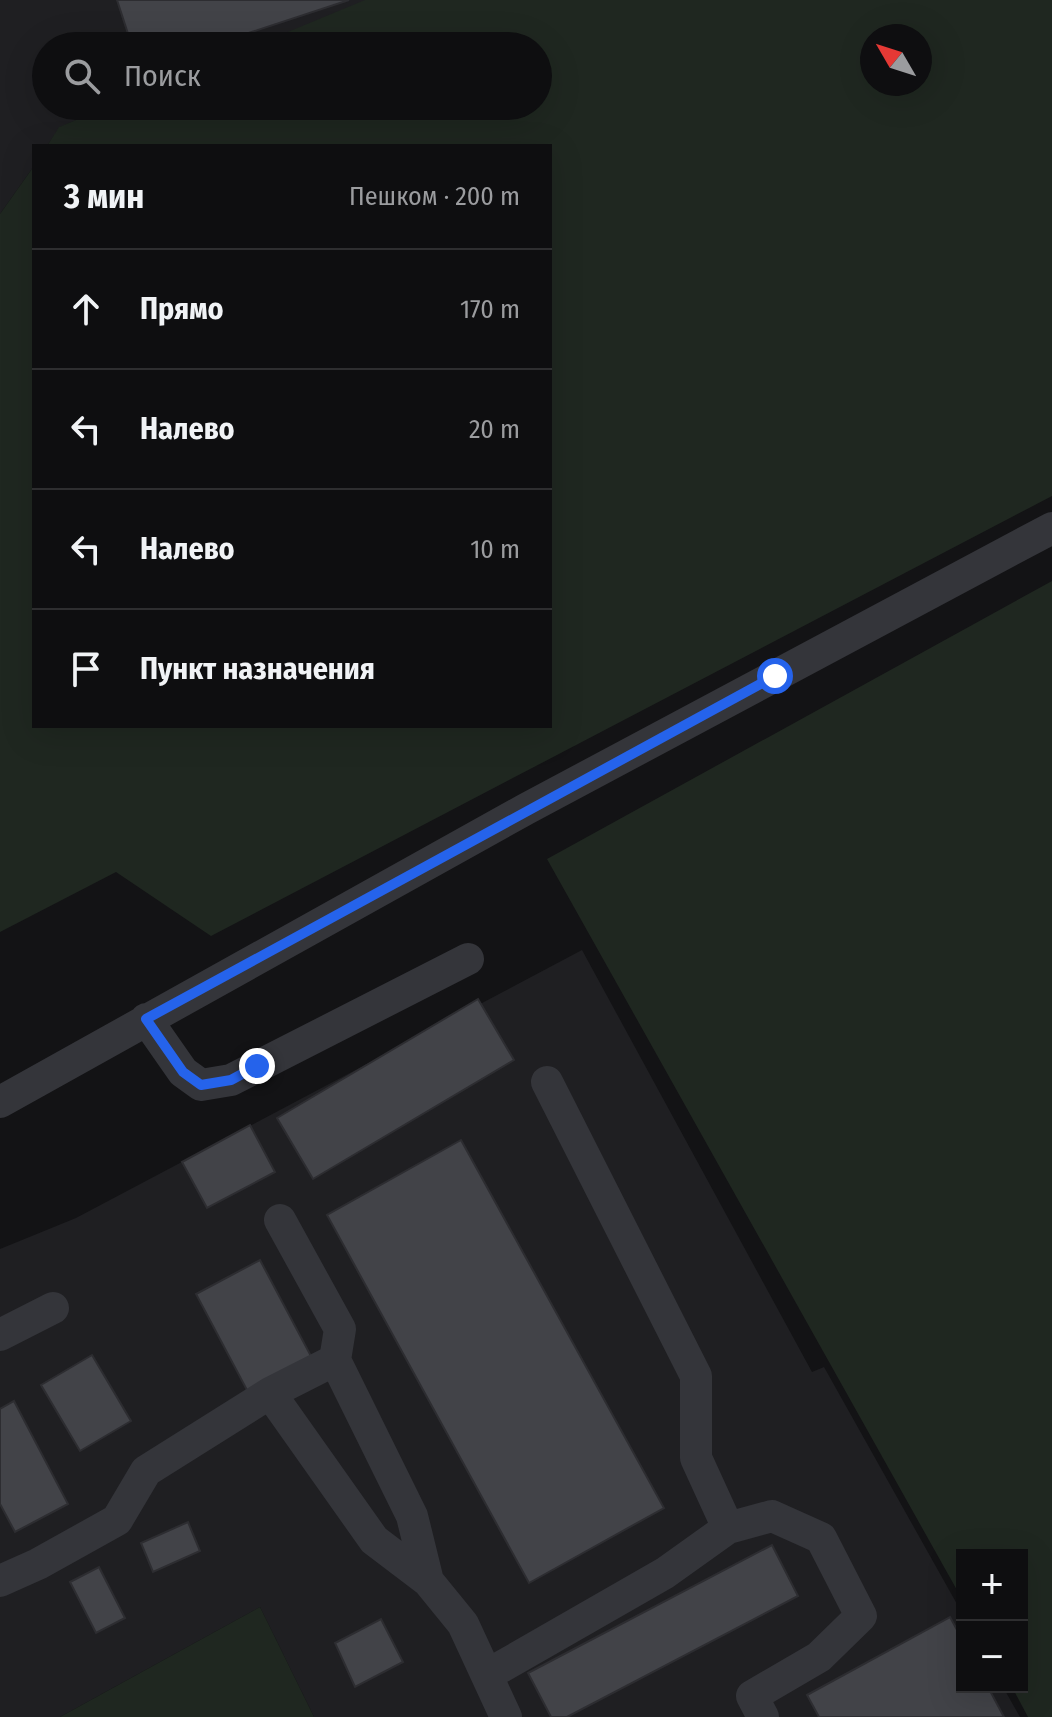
<!DOCTYPE html>
<html lang="ru">
<meta charset="utf-8">
<style>
body{margin:0;font-family:"Fira Sans Condensed",sans-serif;background:#171719;color:#f1f3f6}
.controls{position:absolute;right:24px;bottom:24px;display:grid;overflow:hidden;border-radius:0px;box-shadow:0 8px 32px #0002}
.controls button{width:72px;height:72px;display:grid;place-items:center;padding:0;border:0;border-bottom:2px solid #2e2e30;background:#0e0e10;color:#f1f3f6;font:40px sans-serif}
.compass{position:absolute;left:860px;top:24px;width:72px;height:72px;border-radius:50%;background:#0e0e10;box-shadow:0 8px 32px #0002;rotate:309deg}
.stop{position:absolute;width:24px;height:24px;margin:-18px;border:6px solid #2563eb;border-radius:50%;background:#fff}
.stop.end{background:#2563eb;border-color:#fff;box-shadow:0 2px 8px #0008}
.list{margin:0;padding:0;list-style:none}
h2{display:flex;justify-content:space-between;align-items:center;height:104px;margin:0;padding:0 32px;font-size:34px}
h2 small{font-size:26px;font-weight:400;color:#9b9c9f}
.list li{display:grid;grid-template-columns:52px 1fr auto;gap:24px;align-items:center;box-sizing:border-box;height:120px;padding:0 32px;border-top:2px solid #2e2e30}
.list b{display:block;font-size:30px;white-space:nowrap}
.list em{font-size:26px;font-style:normal;color:#9b9c9f}
.icon{flex:none;width:44px;height:44px;fill:none;stroke:currentColor;stroke-width:2;stroke-linecap:round;stroke-linejoin:round}
.map{position:relative;flex:none;width:1052px;height:1717px;overflow:hidden}
.search{position:absolute;background:#0e0e10;box-shadow:0 8px 32px #0002;left:32px;top:32px;width:520px;height:88px;display:flex;align-items:center;gap:20px;box-sizing:border-box;padding:0 28px;border-radius:44px;color:#9b9c9f;font-size:30px}
.panel{position:absolute;background:#0e0e10;box-shadow:0 8px 32px #0002;left:32px;top:144px;width:520px;height:584px;border-radius:0px}
.map>svg:first-child{display:block}
</style>
<div class="map">
<svg width="1052" height="1717" viewBox="0 0 1052 1717">
<rect width="100%" height="100%" fill="#131315"/>
<path fill="#1f1f22" d="M0 0H370L257 46H46V106H110L60 127 47 146H34V166L0 214Z
M582 950 812 1372 824 1367 962 1613V1687H1003L1020 1717H314L260 1607 60 1717H0V1249L76 1218Z"/>
<path fill="#1f2720" fill-rule="evenodd" d="M365 0H1052V496L211 936 116 872 0 932V214L34 166V726H550V146H47L59 127 110 106H538V46H254ZM920 36V84H872V36Z
M1052 581V1717H1028L1012 1687H1022V1555H962V1599L547 859Z
M260 1607 314 1717H60Z"/>
<path fill="#424348" stroke="#2d2d31" stroke-width="2" d="M117 0H349L209 46H132Z
M478 999 514 1060 313 1179 277 1118Z
M250 1125 275 1172 207 1208 182 1162Z
M461 1140 664 1508 529 1583 327 1215Z
M260 1260 312 1358 248 1392 196 1294Z
M92 1355 131 1421 80 1451 41 1385Z
M14 1401 68 1504 15 1532 0 1504V1409Z
M188 1522 200 1551 153 1572 141 1543Z
M772 1545 798 1596 567 1717H551L528 1673Z
M99 1567 125 1618 96 1633 70 1582Z
M950 1617 962 1639V1687H988L1004 1717H819L807 1695Z
M381 1619 403 1662 355 1687 335 1643Z"/>
<g fill="none" stroke-linecap="round" stroke-linejoin="round">
<path stroke="#34353a" stroke-width="32" d="M146 1019 183 1072 201 1085 231 1080 468 959
M547 1082 696 1376V1458L728 1528
M0 1102 526 809 1052 528
M280 1220 340 1329 335 1360 412 1516 428 1581
M0 1335 53 1308
M270 1393 335 1360
M0 1581 38 1564 117 1520 146 1471 270 1393 374 1540 428 1581 463 1624 506 1717
M487 1675 665 1573 728 1528 772 1516 821 1538 861 1616 819 1657 752 1696 763 1717"/>
</g>
<g fill="none" stroke-linecap="round" stroke-linejoin="round">
<path stroke="#2563eb" stroke-width="10" d="M257 1066 231 1080 201 1085 183 1072 146 1019 775 676"/>
</g>
</svg>
<div class="controls">
<button>+</button>
<button>−</button>
</div>
<svg class="compass" viewBox="-18 -18 36 36"><path d="M0-13l5 13h-10z" fill="#e53935"/><path d="M0 13l5-13h-10z" fill="#9b9c9f"/></svg>
<div class="stop" style="left:775px;top:676px"></div>
<div class="stop end" style="left:257px;top:1066px"></div>
<div class="search"><svg class="icon" aria-label="search" viewBox="0 0 24 24"><circle cx="10" cy="10" r="6"/><path d="M15 15l6 6"/></svg>Поиск</div>
<section class="panel">
<h2>3 мин<small>Пешком · 200 m</small></h2>
<ul class="list">
<li><svg class="icon" aria-label="ahead" viewBox="0 0 24 24"><path d="M12 20V5M6 11l6-6 6 6"/></svg><div><b>Прямо</b></div><em>170 m</em></li>
<li><svg class="icon" aria-label="left" viewBox="0 0 24 24"><path d="M17 20v-9H6M10 6l-5 5 5 5"/></svg><div><b>Налево</b></div><em>20 m</em></li>
<li><svg class="icon" aria-label="left" viewBox="0 0 24 24"><path d="M17 20v-9H6M10 6l-5 5 5 5"/></svg><div><b>Налево</b></div><em>10 m</em></li>
<li><svg class="icon" aria-label="arrive" viewBox="0 0 24 24"><path d="M6 21V4h12l-3 4 3 4H6"/></svg><div><b>Пункт назначения</b></div></li>
</ul>
</section>
</div>
